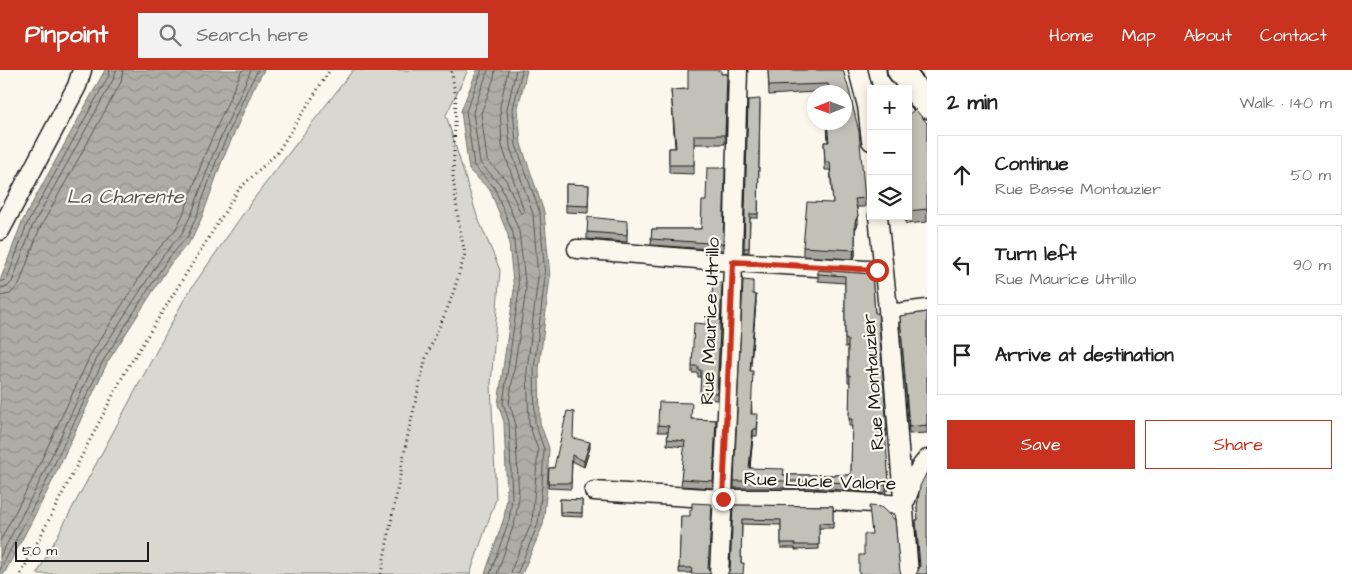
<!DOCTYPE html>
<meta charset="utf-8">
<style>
body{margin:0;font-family:"Architects Daughter",sans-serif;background:#f2f2f2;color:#222}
.controls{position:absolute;right:15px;top:15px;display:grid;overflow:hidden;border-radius:0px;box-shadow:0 2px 8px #0003}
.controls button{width:45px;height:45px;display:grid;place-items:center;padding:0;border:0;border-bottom:1px solid #e0e0e0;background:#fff;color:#222;font:25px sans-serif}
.compass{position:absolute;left:807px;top:15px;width:45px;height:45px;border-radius:50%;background:#fff;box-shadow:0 2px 8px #0003;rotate:269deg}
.scale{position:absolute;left:15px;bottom:12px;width:134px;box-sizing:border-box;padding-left:5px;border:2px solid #1c1c1c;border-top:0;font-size:14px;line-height:18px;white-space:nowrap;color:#1c1c1c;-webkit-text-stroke:4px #fbf7ec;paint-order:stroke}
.stop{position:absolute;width:15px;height:15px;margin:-11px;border:4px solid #c8321e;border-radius:50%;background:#fff}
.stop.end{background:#c8321e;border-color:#fff;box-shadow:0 1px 5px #0008}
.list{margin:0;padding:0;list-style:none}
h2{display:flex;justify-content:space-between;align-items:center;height:65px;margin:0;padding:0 20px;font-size:21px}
h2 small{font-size:16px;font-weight:400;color:#767676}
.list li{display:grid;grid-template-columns:32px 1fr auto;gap:15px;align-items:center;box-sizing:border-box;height:80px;margin:0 10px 10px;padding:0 10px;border:1px solid #e0e0e0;border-radius:0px}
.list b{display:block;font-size:19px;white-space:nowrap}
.list p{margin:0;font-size:16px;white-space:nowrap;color:#767676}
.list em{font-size:16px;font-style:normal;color:#767676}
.actions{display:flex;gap:10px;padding:15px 20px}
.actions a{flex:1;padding:11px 0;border:1px solid #c8321e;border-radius:0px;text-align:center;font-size:18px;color:#c8321e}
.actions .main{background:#c8321e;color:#fff}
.icon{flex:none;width:28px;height:28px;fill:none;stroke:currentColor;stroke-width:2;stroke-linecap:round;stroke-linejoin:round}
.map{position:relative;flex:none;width:927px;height:504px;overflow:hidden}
header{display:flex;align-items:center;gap:30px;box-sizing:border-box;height:70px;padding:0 25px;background:#c8321e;color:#fff}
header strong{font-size:24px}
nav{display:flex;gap:28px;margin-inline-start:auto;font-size:18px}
.search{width:350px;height:45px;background:#f2f2f2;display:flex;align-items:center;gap:12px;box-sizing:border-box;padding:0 18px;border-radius:0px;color:#767676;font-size:19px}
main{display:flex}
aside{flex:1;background:#fff}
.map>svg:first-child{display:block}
</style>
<header>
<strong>Pinpoint</strong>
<div class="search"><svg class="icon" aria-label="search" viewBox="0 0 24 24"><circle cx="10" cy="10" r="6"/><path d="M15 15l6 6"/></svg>Search here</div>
<nav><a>Home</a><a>Map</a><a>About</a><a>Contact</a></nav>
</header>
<main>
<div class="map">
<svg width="927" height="504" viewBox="0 0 927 504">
<defs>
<pattern id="water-waves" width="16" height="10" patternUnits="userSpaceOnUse" patternTransform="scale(1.25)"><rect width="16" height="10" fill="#afaca5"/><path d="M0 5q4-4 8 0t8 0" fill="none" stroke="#96938d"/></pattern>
</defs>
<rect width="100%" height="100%" fill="#fbf7ec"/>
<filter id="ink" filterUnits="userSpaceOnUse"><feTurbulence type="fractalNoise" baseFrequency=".02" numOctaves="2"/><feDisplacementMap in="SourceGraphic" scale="10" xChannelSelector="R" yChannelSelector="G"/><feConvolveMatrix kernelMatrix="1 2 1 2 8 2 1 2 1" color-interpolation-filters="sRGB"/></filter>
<g filter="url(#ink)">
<path fill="#dad7ce" stroke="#7b7a75" d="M353 0H468L446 45 477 146 500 200 491 314 496 429 470 504H37L186 226 252 131Z"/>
<path fill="url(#water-waves)" stroke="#74726e" d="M105 0H264L253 20 222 91 202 147 192 169 171 193 107 293 49 418 4 504H0V211L22 152Z
M477 0H527L518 38 521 74 544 142 550 207 539 299 540 353 549 378 547 417 543 455 522 504H485L504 448 507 427 504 352 498 334 514 220 508 165 490 120 469 100 461 41Z"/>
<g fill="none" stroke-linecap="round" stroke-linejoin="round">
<path stroke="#575653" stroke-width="1" d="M482 0 466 41 474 96 494 117 513 163 519 220 503 333 509 352 512 428 509 450 490 504
M488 0 473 42 480 93 500 114 519 161 526 220 509 333 515 351 519 428 515 451 497 504
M495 0 494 8 481 43 487 90 506 110 520 142 522 144 524 141 502 76 500 36 508 0
M0 212 7 209 27 154 109 5 110 0
M0 218 7 217 12 212 32 157 114 8 116 0
M0 226 10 224 19 215 39 160 121 12 123 0
M0 471 32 410 91 284 155 183 176 159 185 140 205 84 242 0
M0 487 39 413 97 288 162 187 182 163 192 143 212 87 251 0
M0 500 44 416 103 291 167 190 188 166 197 145 217 89 248 18 258 0
M511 504 512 498 532 452 538 380 529 354 527 300 538 207 533 144 510 77 507 39 516 0
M517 504 538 454 542 416 544 379 535 353 534 299 545 207 540 143 516 75 513 39 522 0"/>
<defs>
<path id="minor" d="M858 0 867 36 871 71
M878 146 888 239 909 504
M0 161 77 16 82 0
M577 179 733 192 884 201
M888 244 927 239
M594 421 723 429H809L904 435
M906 430C911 415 916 401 927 389
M719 504 731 264 738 0"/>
<path id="secondary" d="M900 0 927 35"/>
</defs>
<use href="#minor" stroke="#1c1c1c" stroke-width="21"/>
<use href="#secondary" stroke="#1c1c1c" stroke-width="29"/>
<path stroke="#1c1c1c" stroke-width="3" stroke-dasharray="1 4" stroke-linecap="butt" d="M21 504 125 302 239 119 277 83 330 0
M381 504 408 364 426 287 451 230 465 184 459 155 453 107 456 28 451 0"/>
<use href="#minor" stroke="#fbf7ec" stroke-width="18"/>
<use href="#secondary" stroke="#fbf7ec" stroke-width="25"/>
</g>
<path fill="#a8a59e" stroke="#1c1c1c" d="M768 0H843L865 128V137H857L858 154 855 160V186L853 189 803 186V177L833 133 830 100H825L824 72H828L827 54 834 53V52H844V22H814L769 25Z
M721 4H727L725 74H694V104L669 103V78H675L671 20 688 19Z
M748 30 760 33 758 148H750L749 182H744Z
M908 45 927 53V152L906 154 905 146H908Z
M725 98 723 180 651 175 652 159H701L706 131Z
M566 114 589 115 588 143 566 142Z
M627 158V172L587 169V162Z
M818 200 872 204 875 243 887 359V366H885L889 420 886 421V423L810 418H734V411L753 224 756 232 750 301 752 344 758 352 757 366H753L750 398 784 405H851L852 356H849L850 312H848V277H845V213L818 211Z
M722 213 717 330 700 329 701 307H698V303H692V296L706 254 710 251Z
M927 242V363L909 364 900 246Z
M691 349 716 350 713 418 681 416 685 377 667 375 668 362H658V355Z
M573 368 590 378 584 397 572 391 571 419 548 418 549 398H554Z
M560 429 582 430V447L560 446Z
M733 435 833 436V458H819V479L795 480V478H781V455L742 454 741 493 730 500Z
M917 437 927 504 918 501 919 498 916 458V450H918Z
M681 446 709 500 691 503H679Z"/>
<path fill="#888681" stroke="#1c1c1c" d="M858 145V154L855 160V186L853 189 855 152Z
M756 225V232L750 308V301Z
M753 359V366L749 405V398Z
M590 372V378L584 397V391Z
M889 413V420L886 421V414Z"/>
<path fill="#c3c0b8" stroke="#1c1c1c" d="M688 0H721V4H727L725 65H694V95H669V78H676L671 20 688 19Z
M768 0H843L849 20 859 62 865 128 855 129 858 145 855 152V178L853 180 803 177 807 132 833 133 830 92H825L824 72H829L827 54 844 52V22H830L828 14 769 16Z
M760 29 758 144H750L749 178H744L748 30Z
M915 39 927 53V139L908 141V45Z
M707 98H725L723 174 651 169 652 159H701L702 131H706Z
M566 114 589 115 588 136 566 135Z
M588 147 627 151V165L587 162Z
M818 200 872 204 875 243H878L887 359H885L889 413 886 414V415L810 411H734L743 210 753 211V224L756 225 750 301H753L751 344H758L757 359H753L749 398 784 399 783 405H851L852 349H849L850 305H848V270L845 269V206L818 204Z
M713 213H722L717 323 700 322 701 300H698V296H692L694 253 706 254V251H710Z
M927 242V355L909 357 900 246Z
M659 332 692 333 691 349 716 350 713 411 681 409 685 371 667 369 669 356 658 355Z
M567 341 574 342 573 368 590 372 584 391 572 385 571 413H548L549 398H554Z
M927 402V504H916L918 501 920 496 916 450H918L917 437 920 416Z
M560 429 582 430V443L560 442Z
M692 433 712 434 708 499 711 504H691L692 498H679L681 446H690V440H692Z
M733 435 833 436V454L819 453V475H795V473H781V450L742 449 741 493H744L743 504H727L730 500Z
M869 436 881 437 895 450 900 502 902 504H859V485H864V464H872Z"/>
</g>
<g fill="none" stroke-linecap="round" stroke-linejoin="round" filter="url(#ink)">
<path stroke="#c8321e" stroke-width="6" d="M723 429 733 192 877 200"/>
</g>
<g text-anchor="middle" stroke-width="4.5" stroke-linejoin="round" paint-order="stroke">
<g font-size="19" fill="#1c1c1c" stroke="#fbf7ec">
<text transform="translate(709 251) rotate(-88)" y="7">Rue Maurice Utrillo</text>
<text transform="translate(872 312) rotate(-94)" y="7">Rue Montauzier</text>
<text transform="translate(820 410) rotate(2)" y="7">Rue Lucie Valore</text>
</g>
<g font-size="20" font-style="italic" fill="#575653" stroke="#fbf7ec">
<text x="125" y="133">La Charente</text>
</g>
</g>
</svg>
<div class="controls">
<button>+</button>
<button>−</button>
<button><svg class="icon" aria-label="layers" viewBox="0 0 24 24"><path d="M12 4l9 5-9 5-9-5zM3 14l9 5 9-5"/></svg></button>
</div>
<svg class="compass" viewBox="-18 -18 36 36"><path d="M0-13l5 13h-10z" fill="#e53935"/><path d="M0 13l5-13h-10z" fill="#767676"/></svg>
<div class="scale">50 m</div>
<div class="stop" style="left:877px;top:200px"></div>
<div class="stop end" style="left:723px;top:429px"></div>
</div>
<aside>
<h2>2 min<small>Walk · 140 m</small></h2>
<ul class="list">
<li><svg class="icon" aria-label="ahead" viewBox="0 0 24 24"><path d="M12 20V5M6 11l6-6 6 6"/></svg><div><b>Continue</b><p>Rue Basse Montauzier</p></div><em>50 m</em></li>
<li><svg class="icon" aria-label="left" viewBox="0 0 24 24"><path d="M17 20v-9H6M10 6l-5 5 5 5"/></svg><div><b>Turn left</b><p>Rue Maurice Utrillo</p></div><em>90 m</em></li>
<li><svg class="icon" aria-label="arrive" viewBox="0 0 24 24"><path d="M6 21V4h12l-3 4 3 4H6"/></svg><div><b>Arrive at destination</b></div></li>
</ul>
<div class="actions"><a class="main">Save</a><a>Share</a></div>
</aside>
</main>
